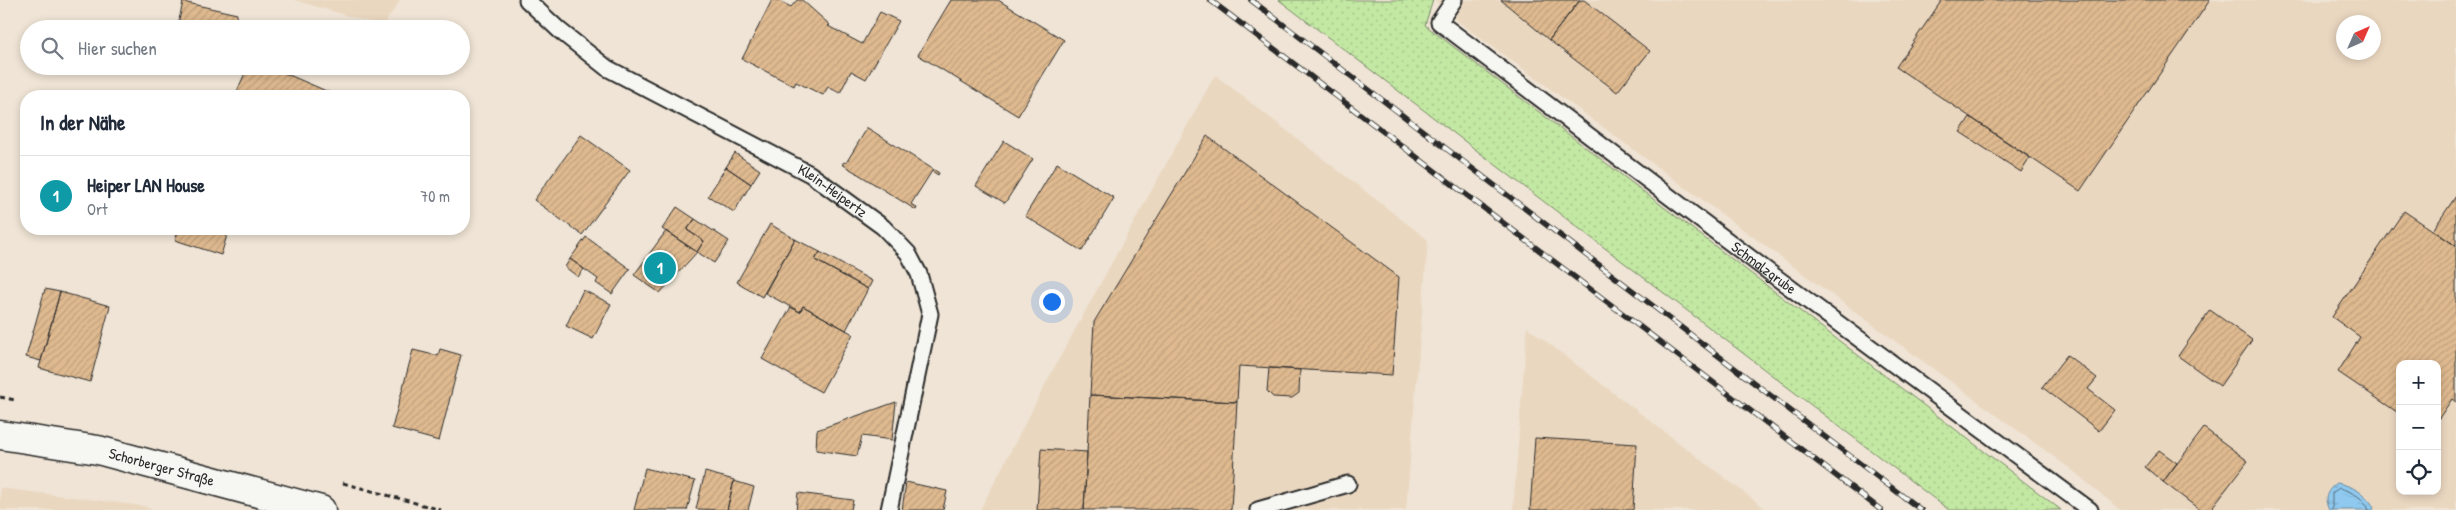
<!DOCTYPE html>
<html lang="de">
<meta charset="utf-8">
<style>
body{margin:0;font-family:"Patrick Hand",sans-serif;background:#f6f6f7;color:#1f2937}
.controls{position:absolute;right:15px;bottom:15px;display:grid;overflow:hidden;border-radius:10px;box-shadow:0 2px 8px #0003}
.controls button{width:45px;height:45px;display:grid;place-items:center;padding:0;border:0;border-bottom:1px solid #e0e1e3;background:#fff;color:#1f2937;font:25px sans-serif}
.compass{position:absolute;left:2336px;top:15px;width:45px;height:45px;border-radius:50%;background:#fff;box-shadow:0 2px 8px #0003;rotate:45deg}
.you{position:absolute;left:1051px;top:301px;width:18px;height:18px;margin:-12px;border:4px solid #fff;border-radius:50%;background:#1a73e8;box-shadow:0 0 0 8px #1a73e833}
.badge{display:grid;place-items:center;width:32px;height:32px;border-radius:50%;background:#2b2b2b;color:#fff;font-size:16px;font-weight:700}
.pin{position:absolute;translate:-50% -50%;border:2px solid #fff;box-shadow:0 1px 5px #0006}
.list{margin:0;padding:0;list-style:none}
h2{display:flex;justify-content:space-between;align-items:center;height:65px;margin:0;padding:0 20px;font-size:21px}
h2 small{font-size:16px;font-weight:400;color:#747a83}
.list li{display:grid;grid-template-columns:32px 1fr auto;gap:15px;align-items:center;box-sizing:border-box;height:80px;padding:0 20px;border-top:1px solid #e0e1e3}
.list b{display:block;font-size:19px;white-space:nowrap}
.list p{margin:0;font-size:16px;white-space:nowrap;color:#747a83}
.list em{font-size:16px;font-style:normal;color:#747a83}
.icon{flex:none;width:28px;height:28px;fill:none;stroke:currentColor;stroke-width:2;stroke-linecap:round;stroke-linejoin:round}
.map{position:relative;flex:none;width:2456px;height:510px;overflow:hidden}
.search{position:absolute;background:#fff;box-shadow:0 2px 8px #0003;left:20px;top:20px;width:450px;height:55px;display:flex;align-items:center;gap:12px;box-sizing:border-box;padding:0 18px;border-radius:28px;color:#747a83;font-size:19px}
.panel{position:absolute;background:#fff;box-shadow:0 2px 8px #0003;left:20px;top:90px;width:450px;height:145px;border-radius:20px}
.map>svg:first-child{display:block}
</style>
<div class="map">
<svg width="2456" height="510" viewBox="0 0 2456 510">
<defs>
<pattern id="grass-dots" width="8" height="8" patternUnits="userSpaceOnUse" patternTransform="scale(1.25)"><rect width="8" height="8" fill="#c3e8a3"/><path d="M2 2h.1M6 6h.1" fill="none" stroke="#a8c78c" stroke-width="1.8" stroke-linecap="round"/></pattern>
<pattern id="water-ripples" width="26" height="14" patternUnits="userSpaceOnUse" patternTransform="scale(1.25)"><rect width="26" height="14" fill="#8fc9ef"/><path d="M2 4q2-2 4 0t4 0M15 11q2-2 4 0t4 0" fill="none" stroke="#7cadcd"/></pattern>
<pattern id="building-hatch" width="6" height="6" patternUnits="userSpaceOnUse" patternTransform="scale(1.25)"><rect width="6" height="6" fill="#dfba90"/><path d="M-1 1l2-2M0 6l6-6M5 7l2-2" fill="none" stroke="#c0a07c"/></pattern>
</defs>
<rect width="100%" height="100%" fill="#efe4d5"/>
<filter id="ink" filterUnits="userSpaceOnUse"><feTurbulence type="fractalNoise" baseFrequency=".02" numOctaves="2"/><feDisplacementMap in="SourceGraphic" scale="10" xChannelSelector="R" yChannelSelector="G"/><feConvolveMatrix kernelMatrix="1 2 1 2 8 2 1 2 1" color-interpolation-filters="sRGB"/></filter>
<g filter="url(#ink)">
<path fill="#ead7c0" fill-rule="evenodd" d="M294 0H400L383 26Z
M1435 0H2456V510H2120L2072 470 1460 23ZM2344 22H2374V52H2344ZM2400 364H2437V491H2400Z
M1215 75 1428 240 1406 510H980L1054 368Z
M1527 327 1767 510H1513Z
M0 488 143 506 153 510H0Z"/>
<path fill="url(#grass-dots)" stroke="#778a67" d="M1279 0H1433L1425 25 2061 510H1949Z"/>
<path fill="url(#water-ripples)" stroke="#678aa1" d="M2337 483C2353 486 2365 493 2374 507L2373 510H2329C2323 498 2327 490 2337 483Z"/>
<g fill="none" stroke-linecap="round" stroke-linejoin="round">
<path stroke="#536a79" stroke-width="1" d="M2332 510V493L2339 488C2351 491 2365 498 2369 510"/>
</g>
<path fill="url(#building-hatch)" stroke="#2b2b2b" d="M772 0H777L791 7 797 0H802L830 25 828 26 862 44 880 12 899 21 866 79 851 71 840 93 828 87 823 95 796 82 794 86 742 59Z
M951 0H998L1064 40 1018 116 918 55Z
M1501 0H1580L1549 40Z
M1580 0H1584L1650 51 1617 92 1549 40Z
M1942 0H2210L2080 191 1896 67Z
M183 2 237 14 234 29H177Z
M248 66H268L338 96H235Z
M1970 117 2030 158 2021 172 1960 132Z
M866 127 939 173 938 175 932 171 911 204 917 208 916 210 842 164 844 162 846 163 866 130Z
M581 135 630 170 582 235 534 200Z
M1207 136 1399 277 1392 375 1239 366 1237 402 1090 395 1094 322Z
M1004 141 1033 159 1005 203 976 186Z
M735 153 760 170 751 184 726 167Z
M1057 163 1114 198 1082 251 1025 216Z
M726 167 751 184 734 212 708 196Z
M2456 196V246L2433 230Z
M677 207 695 219 687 230 704 241 697 252 662 229Z
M2404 211 2456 246V402L2452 399 2437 421V364H2400V414L2338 372 2360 337 2332 317Z
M695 219 729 241 714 263 697 252 704 241 687 230Z
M770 224 795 239 762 297 737 282Z
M179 229H229L221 255 175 240Z
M666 231 697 252 660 293 634 275Z
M586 237 630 269 612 294 596 283 598 279 570 259Z
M795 239 820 252 815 260 868 289 846 330 803 306 800 312 765 293Z
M820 252 872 281 868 289 815 260Z
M570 259 584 269 578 277 565 267Z
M45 289 60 292 41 361 26 357Z
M583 290 611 304 593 339 566 326Z
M60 292 110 306 90 382 39 368Z
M803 306 853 334 821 392 762 359 791 307 800 312Z
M2210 310 2252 340 2220 386 2178 356Z
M440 349 461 355 439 441 392 428 413 350 438 356Z
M2067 355 2097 378 2088 389 2115 410 2099 431 2042 387Z
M1269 368 1300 370 1299 393 1292 398 1273 397 1267 391Z
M1090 395 1237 402 1231 510H1084Z
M896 402 892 440 862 436 857 456 816 450 817 430Z
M2204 428 2248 461 2210 510H2200L2163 482Z
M1535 438 1637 444 1633 510H1530Z
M1041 449 1087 452 1084 510H1037Z
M2159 450 2177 463 2163 482 2145 467Z
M645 468 695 481 687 510H634Z
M705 472 734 480 727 510 696 509Z
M734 481 754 487 748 510H727Z
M906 482 947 491 943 510H902Z
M798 493 853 500 851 510H796Z"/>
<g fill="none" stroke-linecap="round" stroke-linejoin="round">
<defs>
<g id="service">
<path id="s1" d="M527 0 559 30 607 68 810 174 883 227 908 253 919 274 930 314 889 510"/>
<path id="s2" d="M1454 0 1439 22 1769 272 2090 510"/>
<path d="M1258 510 1348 484"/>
</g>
<g id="tertiary">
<path id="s3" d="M0 435 98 450 321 510"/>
</g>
</defs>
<use href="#service" stroke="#2b2b2b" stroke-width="19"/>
<use href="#tertiary" stroke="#2b2b2b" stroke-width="31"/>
<path stroke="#2b2b2b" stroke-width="3" stroke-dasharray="5 4" stroke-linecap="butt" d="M0 397 15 400
M343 483 441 510"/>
<use href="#service" stroke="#f6f6f2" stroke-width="15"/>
<use href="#tertiary" stroke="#f6f6f2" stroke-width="28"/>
<defs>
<path id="rail" d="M1210 0 1881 510
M1251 0 1921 510"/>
</defs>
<use href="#rail" stroke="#2b2b2b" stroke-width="5.5"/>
<use href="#rail" stroke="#f6f6f2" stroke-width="4" stroke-dasharray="11" stroke-linecap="butt"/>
</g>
</g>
<g text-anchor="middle" stroke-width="4" stroke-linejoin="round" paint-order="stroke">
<g font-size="15" fill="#2b2b2b" stroke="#f6f6f2">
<text dy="5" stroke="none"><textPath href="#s1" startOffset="362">Klein-Heipertz</textPath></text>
<text dy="5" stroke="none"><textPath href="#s2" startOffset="434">Schmalzgrube</textPath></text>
<text dy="5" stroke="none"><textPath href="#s3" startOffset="165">Schorberger Straße</textPath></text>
</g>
</g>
</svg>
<div class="controls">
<button>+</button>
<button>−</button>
<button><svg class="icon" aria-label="locate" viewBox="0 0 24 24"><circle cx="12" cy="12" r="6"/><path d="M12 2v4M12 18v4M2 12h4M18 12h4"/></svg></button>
</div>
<svg class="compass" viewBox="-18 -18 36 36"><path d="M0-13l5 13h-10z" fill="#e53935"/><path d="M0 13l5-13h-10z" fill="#747a83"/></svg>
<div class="you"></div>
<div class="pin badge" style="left:660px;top:268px;background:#0f9aa8">1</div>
<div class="search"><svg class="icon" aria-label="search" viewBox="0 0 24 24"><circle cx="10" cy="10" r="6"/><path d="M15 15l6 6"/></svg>Hier suchen</div>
<section class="panel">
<h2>In der Nähe<small></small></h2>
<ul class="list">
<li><span class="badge" style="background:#0f9aa8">1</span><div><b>Heiper LAN House</b><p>Ort</p></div><em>70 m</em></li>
</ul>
</section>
</div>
